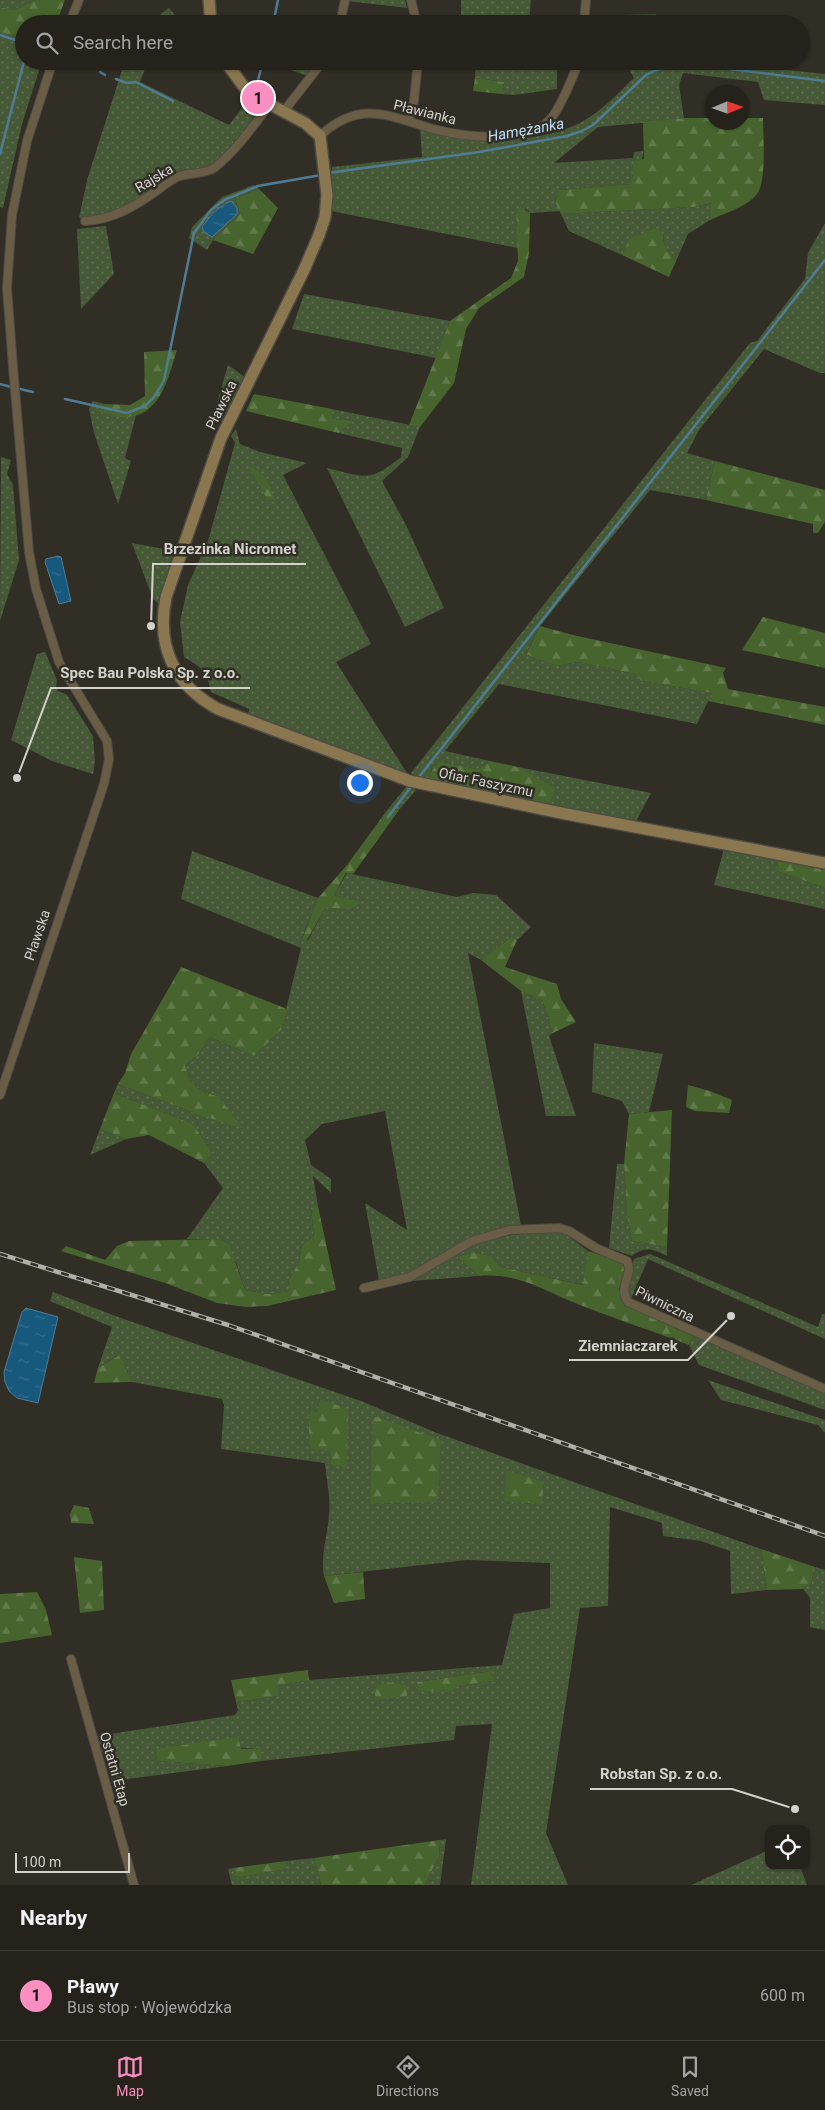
<!DOCTYPE html>
<meta charset="utf-8">
<style>
body{margin:0;font-family:Roboto,sans-serif;background:#312f29;color:#f1f3f6}
.controls{position:absolute;right:15px;bottom:15px;display:grid;overflow:hidden;border-radius:10px;box-shadow:0 1px 4px #0004}
.controls button{width:45px;height:45px;display:grid;place-items:center;padding:0;border:0;border-bottom:1px solid #423f3b;background:#25221c;color:#f1f3f6;font:25px sans-serif}
.compass{position:absolute;left:705px;top:85px;width:45px;height:45px;border-radius:50%;background:#25221c;box-shadow:0 1px 4px #0004;rotate:88deg}
.scale{position:absolute;left:15px;bottom:12px;width:115px;box-sizing:border-box;padding-left:5px;border:2px solid #d3d1cc;border-top:0;font-size:14px;line-height:18px;white-space:nowrap;color:#d3d1cc;-webkit-text-stroke:4px #312e26;paint-order:stroke}
.you{position:absolute;left:359px;top:782px;width:18px;height:18px;margin:-12px;border:4px solid #fff;border-radius:50%;background:#1a73e8;box-shadow:0 0 0 8px #1a73e833}
.badge{display:grid;place-items:center;width:32px;height:32px;border-radius:50%;background:#fc8fc2;color:#111;font-size:16px;font-weight:700}
.pin{position:absolute;translate:-50% -50%;border:2px solid #fff;box-shadow:0 1px 5px #0006}
.list{margin:0;padding:0;list-style:none}
h2{display:flex;justify-content:space-between;align-items:center;height:65px;margin:0;padding:0 20px;font-size:21px}
h2 small{font-size:16px;font-weight:400;color:#a3a4a3}
.list li{display:grid;grid-template-columns:32px 1fr auto;gap:15px;align-items:center;box-sizing:border-box;height:90px;padding:0 20px;border-top:1px solid #423f3b}
.list b{display:block;font-size:19px;white-space:nowrap}
.list p{margin:0;font-size:16px;white-space:nowrap;color:#a3a4a3}
.list em{font-size:16px;font-style:normal;color:#a3a4a3}
.icon{flex:none;width:28px;height:28px;fill:none;stroke:currentColor;stroke-width:2;stroke-linecap:round;stroke-linejoin:round}
.map{position:relative;flex:none;width:825px;height:1885px;overflow:hidden}
.search{position:absolute;background:#25221c;box-shadow:0 1px 4px #0004;left:15px;right:15px;top:15px;height:55px;display:flex;align-items:center;gap:12px;box-sizing:border-box;padding:0 18px;border-radius:28px;color:#a3a4a3;font-size:19px}
.sheet{height:155px;background:#25221c}
nav{display:flex;justify-content:space-around;align-items:center;box-sizing:border-box;height:70px;border-top:1px solid #423f3b;background:#25221c;font-size:14px;color:#a3a4a3}
nav a{display:grid;justify-items:center;gap:2px}
nav .on{color:#fc8fc2}
.map>svg:first-child{display:block}
</style>
<div class="map">
<svg width="825" height="1885" viewBox="0 0 825 1885">
<defs>
<pattern id="grass-dots" width="8" height="8" patternUnits="userSpaceOnUse" patternTransform="scale(1.25)"><rect width="8" height="8" fill="#465937"/><path d="M2 2h.1M6 6h.1" fill="none" stroke="#607053" stroke-width="1.8" stroke-linecap="round"/></pattern>
<pattern id="forest-firs" width="22" height="20" patternUnits="userSpaceOnUse" patternTransform="scale(1.25)"><rect width="22" height="20" fill="#47642e"/><path d="M5 1l3.5 6h-7zM16 11l3.5 6h-7z" fill="#61794b"/></pattern>
<pattern id="water-ripples" width="26" height="14" patternUnits="userSpaceOnUse" patternTransform="scale(1.25)"><rect width="26" height="14" fill="#17587d"/><path d="M2 4q2-2 4 0t4 0M15 11q2-2 4 0t4 0" fill="none" stroke="#386f8e"/></pattern>
</defs>
<rect width="100%" height="100%" fill="#312e26"/>
<path fill="url(#grass-dots)" fill-rule="evenodd" d="M0 0H36L13 10 0 7Z
M405 0 407 8 348 1V0Z
M461 0H531L529 22 539 24H461Z
M169 8 179 20 176 24H148Z
M656 14V24H587L588 16Z
M0 32 24 39V61H42L22 124 3 208 0 207Z
M127 61H148L140 82 229 125 249 99 257 113 230 149 211 166 196 171 108 216 98 218H79L87 180 122 70Z
M271 61H318L308 76 270 63Z
M476 61H557V89L514 95 502 94 504 82 475 78Z
M635 61H705L825 74V105L764 100 758 82 683 73 679 85 684 119 598 127 554 163 633 158 634 152 643 151C644 164 634 172 633 184L558 190 555 202 560 211 530 213 526 209 516 215 518 248 331 211 332 167 422 157 420 129C470 142 530 146 578 124 600 113 617 94 634 78L630 71Z
M254 185 259 189 235 199 240 214 213 240 207 250 189 238 192 227 222 197ZM231 202 230 219 212 237 211 215 223 204Z
M712 203 710 220 688 234 676 261 664 244 663 234 630 240 622 255 569 231 561 214 694 207Z
M825 223V373H820L764 349 699 430 687 453 715 461 706 500 650 490 540 626 526 653 557 666 578 662 635 674 641 681 712 693 697 724 499 684 445 751 490 761 477 769 438 761 426 781 411 773 750 343 757 341 805 279 808 253Z
M106 226 114 274 81 309 77 229Z
M304 294 450 321 436 358 292 329Z
M228 365 245 377 222 422 211 413 215 410Z
M93 401 104 404 98 411 130 417 136 415 125 458 131 461 118 504 94 433 89 409Z
M332 409 420 427 408 457 382 481 406 525 444 608 405 627 327 468C365 477 369 483 401 457L402 448 339 433 351 423 332 418Z
M236 429 240 444 260 452 307 463 283 475 371 644 336 662 407 773H403L248 715 249 709 211 692C207 671 202 668 184 657L180 622 188 585 208 541 235 443 231 436Z
M1 457 11 460 7 474 13 485 19 560 0 621Z
M132 543 174 551 158 603 153 599Z
M45 652 57 680 56 687 58 691 67 695 93 736 95 762 93 774 52 761 11 740 37 654Z
M518 767 651 793 634 825 549 806Z
M407 786 416 790 399 810 388 809Z
M724 849 778 860 777 871 825 888V909L714 885Z
M192 851 318 898 302 938 308 940 325 908H353L360 902 334 895 347 873 457 897 473 893 496 895 531 927 517 940 512 936 481 960 468 953 521 1225 497 1229 461 1244 411 1274 379 1280 365 1203 407 1230 385 1111 322 1124 305 1140 311 1165 331 1179V1193L313 1176 318 1206 311 1209 314 1236 302 1245 299 1262 288 1281 291 1291 268 1294 245 1290 236 1262 216 1239H187L223 1188 204 1163 213 1154 193 1124 114 1093 118 1084 197 1114 218 1096C199 1092 189 1084 185 1065L197 1056 210 1037 254 1056 281 1030 301 948 181 899Z
M521 991 542 1000 553 1033 549 1036 576 1116H546Z
M594 1043 663 1054 649 1112 629 1114 622 1101 592 1092Z
M100 1129 126 1139 90 1155Z
M617 1164H624L627 1216 632 1241 667 1247V1256C653 1249 645 1246 632 1256L609 1248Z
M536 1232 564 1233 588 1251 584 1285 501 1267 491 1256 474 1252 458 1258 479 1276 412 1281 476 1244 511 1235Z
M650 1254 818 1327 822 1314H825V1339L648 1259 631 1299 627 1291 634 1259Z
M53 1292 118 1317 361 1401 437 1433 761 1549 767 1590 731 1594 730 1551 701 1541 663 1536 662 1523 610 1507 608 1606 580 1608 546 1833 568 1885H471L492 1724 456 1726 454 1740 261 1761V1748L156 1749 157 1761 227 1766 112 1781 97 1736 235 1715 238 1710 236 1702 278 1696V1686L309 1680 502 1665 514 1614 550 1608V1563L467 1560 324 1576C320 1555 328 1535 329 1514 331 1498 326 1479 325 1463L221 1449 224 1405 222 1399 132 1382 118 1355 98 1368 112 1327 50 1301ZM320 1399 347 1468 330 1451 308 1414 317 1411ZM492 1671 493 1681 418 1691 417 1682Z
M693 1336 825 1393V1410L699 1365 689 1345Z
M708 1380 825 1420V1433L818 1425 721 1400Z
M815 1567 825 1570V1630L810 1627V1598L803 1589 811 1584Z
M446 1839 440 1885H425L439 1856 440 1840Z
M769 1850V1866H800L807 1885H691Z
M314 1858 321 1885H232L228 1869 233 1868 236 1878 286 1869V1861Z"/>
<path fill="url(#forest-firs)" d="M36 0H65L56 24H24V39L0 32V7L13 10Z
M475 78 504 82 502 94 473 91Z
M688 118H712V122H742L743 118H763C763 134 767 182 757 194 747 207 725 213 710 220L711 203 694 207 561 214 555 202 558 190 632 184C634 175 631 171 634 161L644 159 643 122Z
M259 189 278 208 253 254 213 240 240 214 235 199Z
M520 207 530 213 529 253 524 277 479 308 466 329 454 383 420 427 409 425 450 321 511 278 518 261 516 214Z
M655 228 663 234 664 244 676 261 669 277 622 255 629 240Z
M177 350C169 375 161 415 128 417 118 418 107 414 98 411L104 404 130 405 145 396 144 352Z
M254 394 332 409V418L352 422 339 433 246 411Z
M715 461 825 490V522L818 533H813V524L706 500Z
M249 467C266 472 269 485 275 500L267 499Z
M763 617 825 633V668L742 650Z
M540 626 573 635 726 668 723 673 728 689 825 707V725L708 701 712 693 641 681 635 674 578 662 557 666 526 654Z
M438 761 477 769 490 761 518 767 555 788 549 806 426 781Z
M388 809 399 810 353 874 346 873 334 895 361 902 353 908H325L307 940 302 939 318 898 347 865Z
M778 860 825 870V888L777 871Z
M512 936 517 940 505 967 557 984 561 999 576 1022 553 1033 542 1000 521 991 481 960Z
M181 967 287 1009 281 1030 254 1056 210 1037 197 1056 185 1065C189 1084 199 1092 218 1096L242 1128 197 1114 118 1084 125 1073 131 1054Z
M688 1085 710 1091 732 1100 729 1113 695 1111 686 1107Z
M114 1093 193 1124 213 1154 204 1163 149 1135 126 1139 100 1129Z
M672 1110 667 1247 632 1241 627 1216 624 1164 629 1114Z
M318 1206 336 1290 267 1306 246 1307 217 1303 165 1283 61 1251 66 1246 105 1260 117 1246 129 1241 216 1239 229 1244 245 1290 268 1294 290 1291 288 1281 299 1262 302 1245 314 1236 311 1208Z
M588 1251 620 1261 625 1268 619 1289 625 1305 693 1336 689 1345C650 1330 609 1317 570 1301 537 1287 516 1273 479 1276L457 1257 474 1252 491 1256 501 1267 583 1285Z
M119 1355 132 1382 94 1383 98 1368Z
M320 1399 348 1409 347 1468 333 1465 330 1451 310 1448 308 1414 317 1411Z
M373 1416 441 1440 437 1502 370 1503Z
M507 1471 543 1482 542 1504 504 1501Z
M74 1505 89 1508 94 1524 71 1523 70 1514Z
M761 1549 815 1567 811 1584 803 1589 767 1590Z
M74 1557 102 1561 104 1610 80 1613Z
M363 1572 365 1599 334 1603 324 1576Z
M37 1592 46 1610 52 1635 0 1643V1594Z
M308 1670 309 1680 278 1686V1696L236 1702 231 1680Z
M492 1671 494 1681 457 1686 450 1692 418 1691 417 1682Z
M385 1682 406 1685 407 1696 376 1699 374 1689Z
M238 1737 241 1749 261 1748V1761L227 1766 157 1761 156 1749Z
M440 1840 439 1856 425 1885H321L314 1858Z
M286 1861V1869L236 1878 233 1868Z"/>
<path fill="url(#water-ripples)" stroke="#4f7c95" d="M231 201 237 208V214L212 237 204 232 202 227C210 216 218 206 231 201Z
M58 556 61 557 71 601 59 604 45 562 46 559Z
M26 1308 58 1317 38 1403 17 1398 9 1391 5 1382 4 1372 22 1312Z"/>
<g fill="none" stroke-linecap="round" stroke-linejoin="round">
<path stroke="#4f7c95" stroke-width="2.5" d="M273 24 278 0
M0 35 24 43
M100 72 105 75
M116 79 127 83 136 82 173 101
M257 84 263 61
M0 154 24 61
M328 173 479 152 567 136 582 131 593 125 647 74 667 66 682 63 825 81
M0 384 11 387
M20 389 33 392
M65 399 127 413 145 406 155 396 164 380 194 233 211 210 224 200 258 186 321 175
M419 777 825 260
M388 817 410 788"/>
<defs>
<path id="street" d="M411 0 417 24
M69 24 79 0
M340 24 345 0
M584 24 586 0
M284 111 323 61
M409 120 414 101 418 61
M320 136C360 99 389 116 433 129 465 137 531 146 553 116 564 100 572 79 579 61
M85 221C111 220 134 207 155 192 162 187 169 181 177 177 189 172 203 175 214 168 236 151 253 126 270 104
M0 1095 104 784 109 759 107 741 59 662 36 589 29 552 13 367 7 288 12 215 27 141 53 61
M364 1288 410 1277 472 1241 509 1230 559 1228 569 1231 596 1248 627 1261C634 1276 617 1287 628 1302L825 1389
M71 1659 134 1885"/>
<path id="secondary" d="M209 0 211 24
M225 61 244 87 258 98 305 123 320 136 327 195 325 217 319 235 304 270 221 438 166 597C156 646 174 685 218 709L410 781 561 813 825 863"/>
</defs>
<use href="#street" stroke="#4e4b44" stroke-width="10"/>
<use href="#secondary" stroke="#4e4b44" stroke-width="14"/>
<use href="#street" stroke="#695d45" stroke-width="8"/>
<use href="#secondary" stroke="#8a7750" stroke-width="11"/>
<defs>
<path id="rail" d="M0 1254 228 1325 825 1536"/>
</defs>
<use href="#rail" stroke="#b1afa9" stroke-width="4.5"/>
<use href="#rail" stroke="#312e26" stroke-width="2.5" stroke-dasharray="8" stroke-linecap="butt"/>
</g>
<g text-anchor="middle" stroke-width="5" stroke-linejoin="round" paint-order="stroke">
<g font-size="14" fill="#d3d1cc" stroke="#312e26">
<text transform="translate(425 112) rotate(14)" y="5">Pławianka</text>
<text transform="translate(154 178) rotate(-31)" y="5">Rajska</text>
<text transform="translate(221 405) rotate(-64)" y="5">Pławska</text>
<text transform="translate(486 782) rotate(12)" y="5">Ofiar Faszyzmu</text>
<text transform="translate(37 935) rotate(-71)" y="5">Pławska</text>
<text transform="translate(665 1304) rotate(26)" y="5">Piwniczna</text>
<text transform="translate(115 1769) rotate(74)" y="5">Ostatni Etap</text>
</g>
<g font-size="15" font-style="italic" fill="#bddef5" stroke="#312e26">
<text transform="translate(526 130) rotate(-10)" y="5">Hamężanka</text>
</g>
</g>
<path fill="none" stroke="#d3d1cc" stroke-width="2" d="M151 626L153 564H306M17 778L51 688H250M731 1316L688 1360H569M795 1809L732 1789H590"/>
<g fill="#d3d1cc" stroke="#312e26" stroke-width="2">
<circle cx="151" cy="626" r="5"/>
<circle cx="17" cy="778" r="5"/>
<circle cx="731" cy="1316" r="5"/>
<circle cx="795" cy="1809" r="5"/>
</g>
<g font-size="15" text-anchor="middle" font-weight="bold" fill="#d3d1cc" stroke="#312e26" stroke-width="5" stroke-linejoin="round" paint-order="stroke">
<text x="230" y="554">Brzezinka Nicromet</text>
<text x="150" y="678">Spec Bau Polska Sp. z o.o.</text>
<text x="628" y="1351">Ziemniaczarek</text>
<text x="661" y="1779">Robstan Sp. z o.o.</text>
</g>
</svg>
<div class="controls">
<button><svg class="icon" aria-label="locate" viewBox="0 0 24 24"><circle cx="12" cy="12" r="6"/><path d="M12 2v4M12 18v4M2 12h4M18 12h4"/></svg></button>
</div>
<svg class="compass" viewBox="-18 -18 36 36"><path d="M0-13l5 13h-10z" fill="#e53935"/><path d="M0 13l5-13h-10z" fill="#a3a4a3"/></svg>
<div class="scale">100 m</div>
<div class="you"></div>
<div class="pin badge" style="left:258px;top:98px">1</div>
<div class="search"><svg class="icon" aria-label="search" viewBox="0 0 24 24"><circle cx="10" cy="10" r="6"/><path d="M15 15l6 6"/></svg>Search here</div>
</div>
<section class="sheet">
<h2>Nearby<small></small></h2>
<ul class="list">
<li><span class="badge">1</span><div><b>Pławy</b><p>Bus stop · Wojewódzka</p></div><em>600 m</em></li>
</ul>
</section>
<nav>
<a class="on"><svg class="icon" aria-label="map" viewBox="0 0 24 24"><path d="M3 6l6-2 6 2 6-2v14l-6 2-6-2-6 2zM9 4v14M15 6v14"/></svg>Map</a>
<a><svg class="icon" aria-label="directions" viewBox="0 0 24 24"><path d="M12 3l9 9-9 9-9-9zM9 14v-3h6M13 9l2 2-2 2"/></svg>Directions</a>
<a><svg class="icon" aria-label="saved" viewBox="0 0 24 24"><path d="M7 4h10v16l-5-4-5 4z"/></svg>Saved</a>
</nav>
